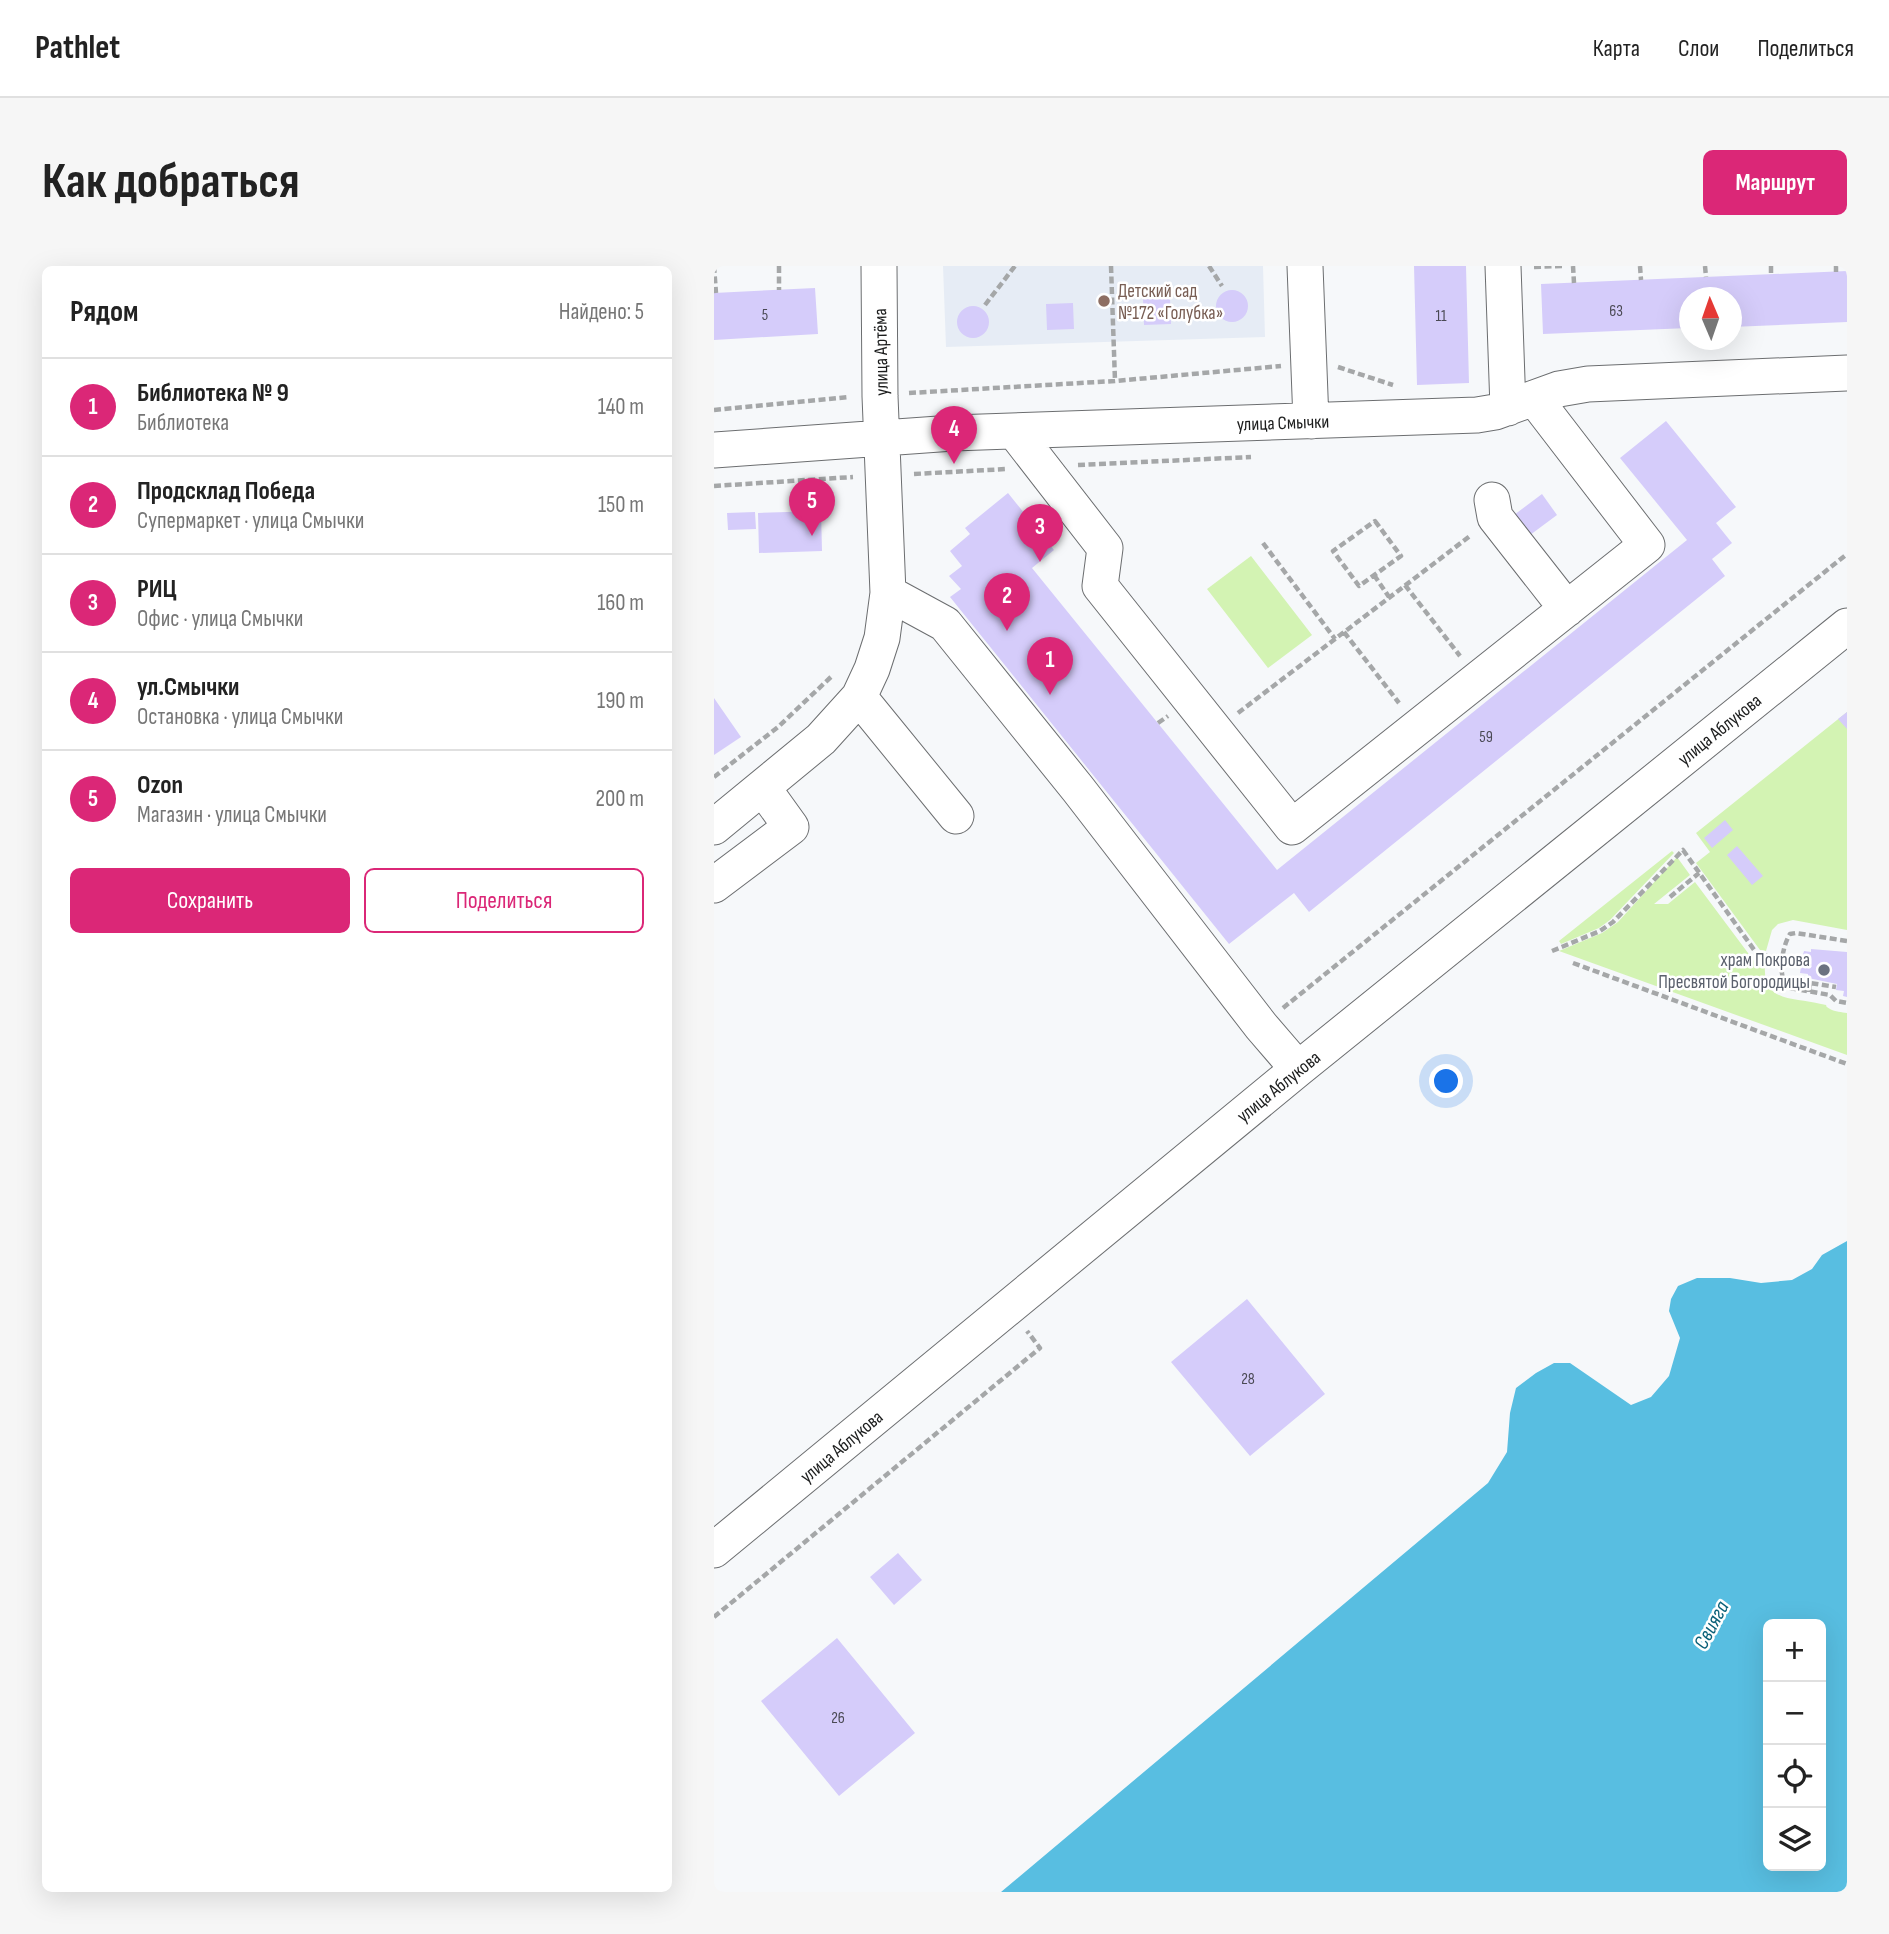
<!DOCTYPE html>
<html lang="ru">
<meta charset="utf-8">
<style>
body{margin:0;font-family:"Sofia Sans Condensed",sans-serif;background:#f6f6f6;color:#222}
.controls{position:absolute;right:21px;bottom:21px;display:grid;overflow:hidden;border-radius:10px;box-shadow:0 7px 28px #0002}
.controls button{width:63px;height:63px;display:grid;place-items:center;padding:0;border:0;border-bottom:2px solid #e0e0e0;background:#fff;color:#222;font:35px sans-serif}
.compass{position:absolute;left:965px;top:21px;width:63px;height:63px;border-radius:50%;background:#fff;box-shadow:0 7px 28px #0002;rotate:358deg}
.you{position:absolute;left:733px;top:816px;width:24px;height:24px;margin:-18px;border:5px solid #fff;border-radius:50%;background:#1a73e8;box-shadow:0 0 0 10px #1a73e833}
.badge{display:grid;place-items:center;width:46px;height:46px;border-radius:50%;background:#db2777;color:#fff;font-size:23px;font-weight:700}
.pin{position:absolute;translate:-50% -58px;filter:drop-shadow(0 2px 4px #0008)}
.pin::after{content:'';position:absolute;top:37px;width:24px;height:21px;background:inherit;clip-path:polygon(0 0,100% 0,50% 100%)}
.list{margin:0;padding:0;list-style:none}
h2{display:flex;justify-content:space-between;align-items:center;height:91px;margin:0;padding:0 28px;font-size:30px}
h2 small{font-size:23px;font-weight:400;color:#767676}
.list li{display:grid;grid-template-columns:46px 1fr auto;gap:21px;align-items:center;box-sizing:border-box;height:98px;padding:0 28px;border-top:2px solid #e0e0e0}
.list b{display:block;font-size:26px;white-space:nowrap}
.list p{margin:0;font-size:23px;white-space:nowrap;color:#767676}
.list em{font-size:23px;font-style:normal;color:#767676}
.actions{display:flex;gap:14px;padding:21px 28px}
.actions a{flex:1;padding:16px 0;border:2px solid #db2777;border-radius:10px;text-align:center;font-size:24px;color:#db2777}
.actions .main{background:#db2777;color:#fff}
.icon{flex:none;width:38px;height:38px;fill:none;stroke:currentColor;stroke-width:2;stroke-linecap:round;stroke-linejoin:round}
.map{position:relative;flex:none;width:1133px;height:1626px;overflow:hidden;border-radius:10px}
header{display:flex;align-items:center;gap:42px;box-sizing:border-box;height:98px;padding:0 35px;background:#fff;border-bottom:2px solid #e0e0e0}
header strong{font-size:33px}
nav{display:flex;gap:38px;margin-inline-start:auto;font-size:24px}
.intro{display:flex;align-items:center;justify-content:space-between;box-sizing:border-box;height:168px;padding:0 42px}
h1{margin:0;font-size:49px}
.button{padding:18px 32px;border-radius:10px;background:#db2777;color:#fff;font-size:24px;font-weight:700}
main{display:flex;gap:42px;padding:0 42px}
aside{flex:1;background:#fff;border-radius:10px;box-shadow:0 7px 28px #0002}
.map>svg:first-child{display:block}
</style>
<header>
<strong>Pathlet</strong>
<nav><a>Карта</a><a>Слои</a><a>Поделиться</a></nav>
</header>
<div class="intro"><h1>Как добраться</h1><a class="button">Маршрут</a></div>
<main>
<aside>
<h2>Рядом<small>Найдено: 5</small></h2>
<ul class="list">
<li><span class="badge">1</span><div><b>Библиотека № 9</b><p>Библиотека</p></div><em>140 m</em></li>
<li><span class="badge">2</span><div><b>Продсклад Победа</b><p>Супермаркет · улица Смычки</p></div><em>150 m</em></li>
<li><span class="badge">3</span><div><b>РИЦ</b><p>Офис · улица Смычки</p></div><em>160 m</em></li>
<li><span class="badge">4</span><div><b>ул.Смычки</b><p>Остановка · улица Смычки</p></div><em>190 m</em></li>
<li><span class="badge">5</span><div><b>Ozon</b><p>Магазин · улица Смычки</p></div><em>200 m</em></li>
</ul>
<div class="actions"><a class="main">Сохранить</a><a>Поделиться</a></div>
</aside>
<div class="map">
<svg width="1133" height="1626" viewBox="0 0 1133 1626">
<rect width="100%" height="100%" fill="#f6f8fa"/>
<path fill="#e6ecf5" d="M229 0H549L551 71 232 81Z"/>
<path fill="#d3f3b3" d="M537 290 598 369 554 402 493 323Z
M1133 446V664L1079 654 1064 658 1058 664 1052 685 1046 684 982 597 996 586 982 567Z
M958 585 960 587 896 654 885 662 847 678 845 675Z
M963 591 976 609 940 638H954L981 616 1040 695 1051 698C1048 738 1081 731 1107 738 1118 740 1107 738 1116 743 1121 746 1128 746 1133 747V789L845 685 888 667 904 656Z"/>
<path fill="#58bee1" fill-rule="evenodd" d="M1133 975V1626H287L774 1217 793 1186 796 1147 802 1122 822 1107 840 1097H856L917 1139 937 1131 955 1110 966 1072 955 1045 957 1033 964 1020 983 1012H1016L1047 1017 1078 1014 1098 1003 1108 989ZM1054 1358H1107V1600H1054Z"/>
<path fill="#d5ccfa" d="M700 0H752L755 117 703 119Z
M1133 5V56L1017 61V32H975V62L829 68 827 18Z
M101 22 104 68 0 74V27Z
M502 40a16 16 0 1 1 32 0a16 16 0 1 1-32 0Z
M456 32 457 58 430 59 429 33Z
M359 37 360 63 333 64 332 38Z
M243 56a16 16 0 1 1 32 0a16 16 0 1 1-32 0Z
M952 155 1022 241 1002 257 1018 277 998 293 1011 310 595 646 580 627 515 678 236 331 247 323 235 310 248 300 236 285 256 268 251 262 294 227 340 284 318 302 563 604 973 274 906 192Z
M828 228 843 249 812 272 796 252Z
M107 245 108 285 45 287 44 247Z
M41 246 42 263 14 264 13 247Z
M0 432 27 471 0 489Z
M1133 446V463L1124 453Z
M1011 554 1019 564 998 582 990 572Z
M1023 580 1049 610 1038 619 1013 589Z
M1097 683 1133 686V731L1129 730 1130 725 1122 724 1123 718 1094 712V708L1086 707 1087 701 1079 700 1080 691 1088 692 1090 685 1097 686Z
M533 1033 611 1128 536 1190 457 1096Z
M184 1287 208 1314 180 1339 156 1311Z
M123 1372 201 1467 125 1530 47 1435Z"/>
<g fill="none" stroke-linecap="round" stroke-linejoin="round">
<defs>
<path id="minor" d="M591 0 597 155
M789 0 794 142
M301 166 391 282 386 320 578 561 933 279 820 132
M0 184 239 167 763 149 781 146 845 123 874 118 1133 107
M778 234 781 251 853 343
M174 327 231 358 364 523 547 760 584 803
M145 431 242 550
M0 561 107 473 145 431 158 403 168 372 174 327 166 130 165 0
M0 619 77 561 49 522
M0 1284 584 803 1133 360"/>
</defs>
<use href="#minor" stroke="#6c6e70" stroke-width="37"/>
<path stroke="#a5a7a8" stroke-width="4.5" stroke-dasharray="7 3.5" stroke-linecap="butt" d="M0 0 2 27
M65 0V24
M397 0 401 115
M495 0 508 20
M859 0 860 17
M926 0 927 14
M991 0 992 11
M1057 0V8
M1122 0V6
M820 1 848 0
M271 39 301 0
M624 101 679 119
M195 127 401 115 567 100
M0 144 135 131
M364 199 537 191
M200 208 293 203
M0 220 139 211
M661 255 687 290 645 320 619 285Z
M549 277 621 373
M660 309 675 331
M691 319 746 390
M630 366 685 437
M524 447 756 270
M444 457 454 450
M0 511 64 461 119 409
M956 631 985 607
M1133 675 1082 667 1076 668C1068 680 1062 715 1076 722L1116 729 1122 735 1133 737
M838 685 886 665 899 656 969 584 1043 688 1079 695
M859 697 1133 798
M1095 726 1096 717 1122 721
M569 742 1133 288
M0 1351 326 1082 313 1065"/>
<use href="#minor" stroke="#fff" stroke-width="35"/>
</g>
<circle fill="#8d6e63" stroke="#fff" stroke-width="2.5" cx="390" cy="35" r="7"/>
<circle fill="#6b7280" stroke="#fff" stroke-width="2.5" cx="1110" cy="704" r="7"/>
<g text-anchor="middle" stroke-width="5" stroke-linejoin="round" paint-order="stroke">
<g font-size="16" fill="#4a4954">
<text x="902" y="50">63</text>
<text x="51" y="54">5</text>
<text x="727" y="55">11</text>
<text x="772" y="476">59</text>
<text x="534" y="1118">28</text>
<text x="124" y="1457">26</text>
</g>
<g font-size="19" fill="#785e54" stroke="#fff" text-anchor="start">
<text x="404" y="31">Детский сад<tspan x="404" dy="22">№172 «Голубка»</tspan></text>
</g>
<g font-size="19" fill="#1c1d1d" stroke="#fff">
<text transform="translate(166 86) rotate(-91)" y="7">улица Артёма</text>
<text transform="translate(569 156) rotate(-2)" y="7">улица Смычки</text>
<text transform="translate(1005 463) rotate(-39)" y="7">улица Аблукова</text>
<text transform="translate(564 820) rotate(-39)" y="7">улица Аблукова</text>
<text transform="translate(127 1180) rotate(-40)" y="7">улица Аблукова</text>
</g>
<g font-size="19" fill="#5b616d" stroke="#fff" text-anchor="end">
<text x="1096" y="700">храм Покрова<tspan x="1096" dy="22">Пресвятой Богородицы</tspan></text>
</g>
<g font-size="21" font-style="italic" fill="#0b6179" stroke="#fff">
<text transform="translate(997 1359) rotate(-62)" y="7">Свияга</text>
</g>
</g>
</svg>
<div class="controls">
<button>+</button>
<button>−</button>
<button><svg class="icon" aria-label="locate" viewBox="0 0 24 24"><circle cx="12" cy="12" r="6"/><path d="M12 2v4M12 18v4M2 12h4M18 12h4"/></svg></button>
<button><svg class="icon" aria-label="layers" viewBox="0 0 24 24"><path d="M12 4l9 5-9 5-9-5zM3 14l9 5 9-5"/></svg></button>
</div>
<svg class="compass" viewBox="-18 -18 36 36"><path d="M0-13l5 13h-10z" fill="#e53935"/><path d="M0 13l5-13h-10z" fill="#767676"/></svg>
<div class="you"></div>
<div class="pin badge" style="left:336px;top:429px">1</div>
<div class="pin badge" style="left:293px;top:365px">2</div>
<div class="pin badge" style="left:326px;top:296px">3</div>
<div class="pin badge" style="left:240px;top:198px">4</div>
<div class="pin badge" style="left:98px;top:270px">5</div>
</div>
</main>
